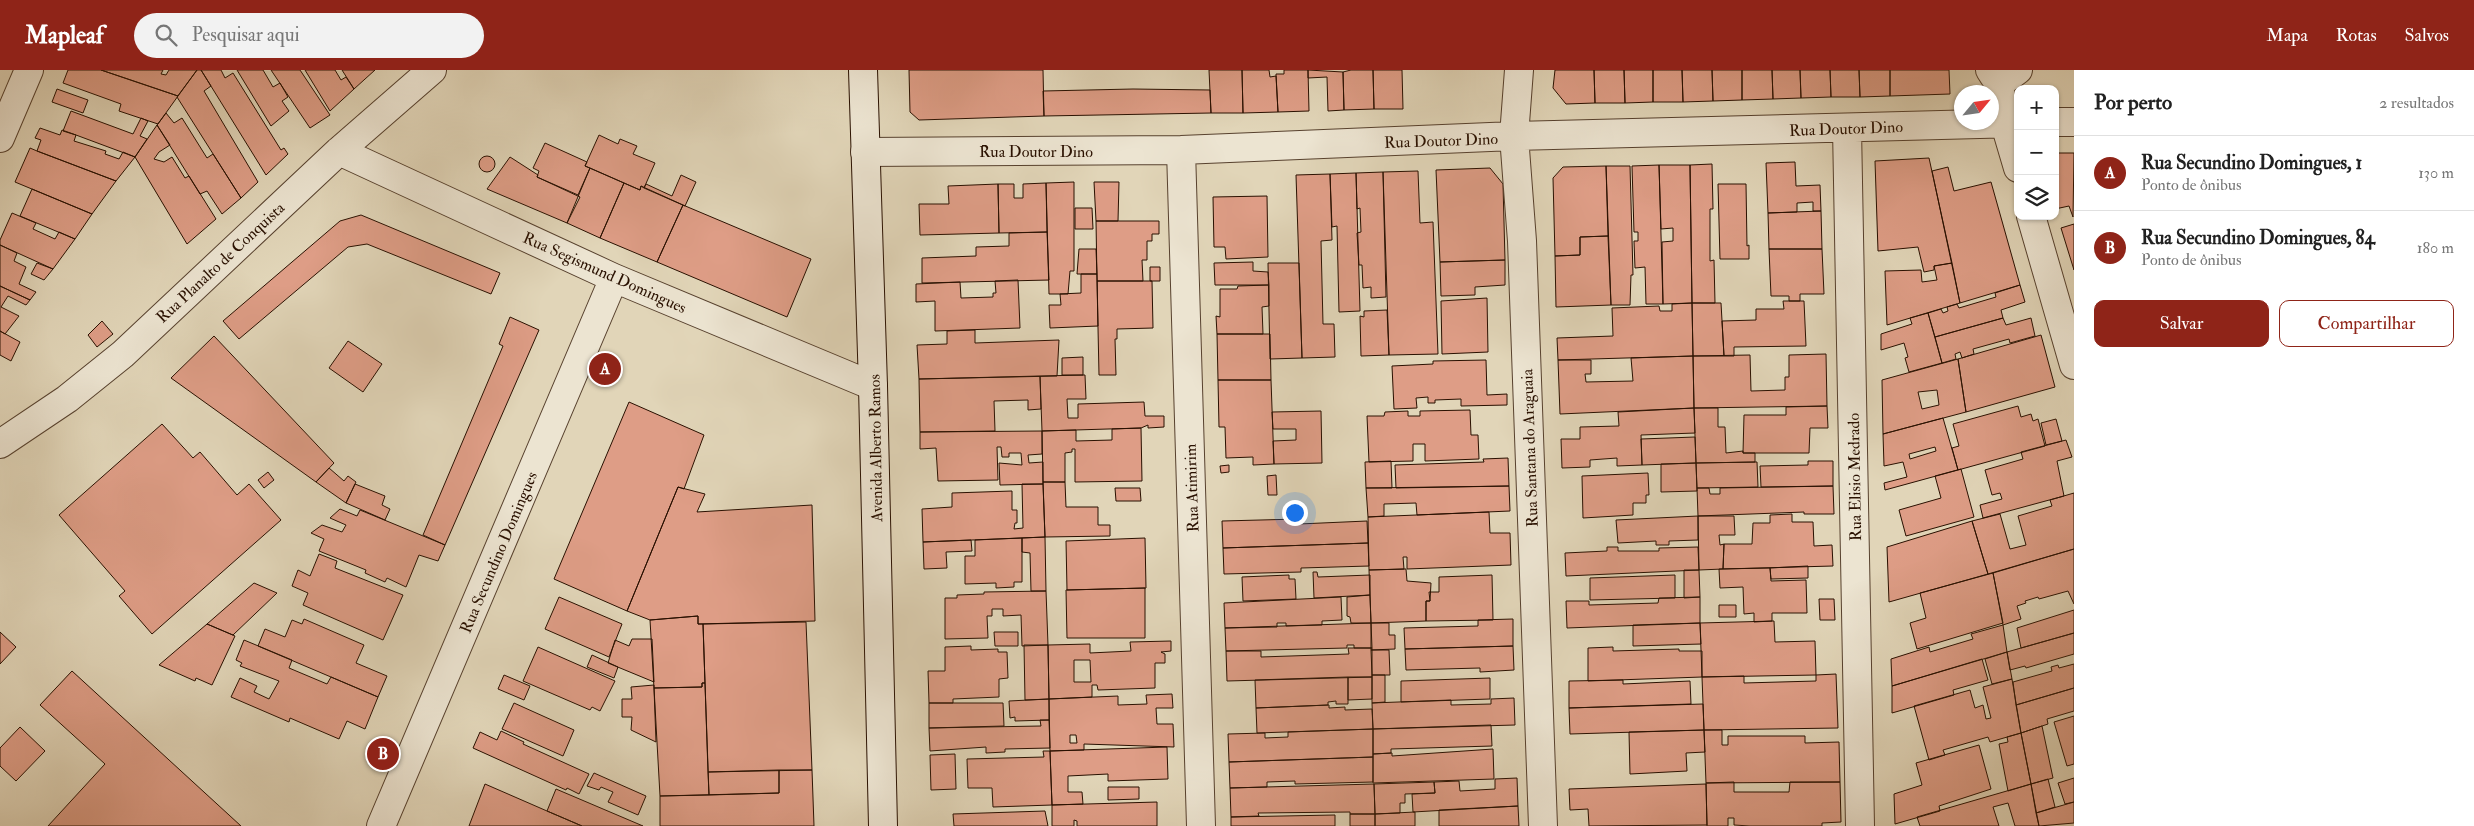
<!DOCTYPE html>
<html lang="pt">
<meta charset="utf-8">
<style>
body{margin:0;font-family:"IM FELL Double Pica",serif;background:#f2f2f2;color:#222}
.controls{position:absolute;right:15px;top:15px;display:grid;overflow:hidden;border-radius:10px;box-shadow:0 1px 4px #0004}
.controls button{width:45px;height:45px;display:grid;place-items:center;padding:0;border:0;border-bottom:1px solid #e0e0e0;background:#fff;color:#222;font:25px sans-serif}
.compass{position:absolute;left:1954px;top:15px;width:45px;height:45px;border-radius:50%;background:#fff;box-shadow:0 1px 4px #0004;rotate:61deg}
.you{position:absolute;left:1294px;top:442px;width:18px;height:18px;margin:-12px;border:4px solid #fff;border-radius:50%;background:#1a73e8;box-shadow:0 0 0 8px #1a73e833}
.badge{display:grid;place-items:center;width:32px;height:32px;border-radius:50%;background:#8f2418;color:#fff;font-size:16px;font-weight:700}
.pin{position:absolute;translate:-50% -50%;border:2px solid #fff;box-shadow:0 1px 5px #0006}
.list{margin:0;padding:0;list-style:none}
h2{display:flex;justify-content:space-between;align-items:center;height:65px;margin:0;padding:0 20px;font-size:21px}
h2 small{font-size:16px;font-weight:400;color:#767676}
.list li{display:grid;grid-template-columns:32px 1fr auto;gap:15px;align-items:center;box-sizing:border-box;height:75px;padding:0 20px;border-top:1px solid #e0e0e0}
.list b{display:block;font-size:19px;white-space:nowrap}
.list p{margin:0;font-size:16px;white-space:nowrap;color:#767676}
.list em{font-size:16px;font-style:normal;color:#767676}
.actions{display:flex;gap:10px;padding:15px 20px}
.actions a{flex:1;padding:11px 0;border:1px solid #8f2418;border-radius:10px;text-align:center;font-size:18px;color:#8f2418}
.actions .main{background:#8f2418;color:#fff}
.icon{flex:none;width:28px;height:28px;fill:none;stroke:currentColor;stroke-width:2;stroke-linecap:round;stroke-linejoin:round}
.map{position:relative;flex:none;width:2074px;height:756px;overflow:hidden}
header{display:flex;align-items:center;gap:30px;box-sizing:border-box;height:70px;padding:0 25px;background:#8f2418;color:#fff}
header strong{font-size:24px}
nav{display:flex;gap:28px;margin-inline-start:auto;font-size:18px}
.search{width:350px;height:45px;background:#f2f2f2;display:flex;align-items:center;gap:12px;box-sizing:border-box;padding:0 18px;border-radius:28px;color:#767676;font-size:19px}
main{display:flex}
aside{flex:1;background:#fff}
.map>svg:first-child{display:block}
</style>
<header>
<strong>Mapleaf</strong>
<div class="search"><svg class="icon" aria-label="search" viewBox="0 0 24 24"><circle cx="10" cy="10" r="6"/><path d="M15 15l6 6"/></svg>Pesquisar aqui</div>
<nav><a>Mapa</a><a>Rotas</a><a>Salvos</a></nav>
</header>
<main>
<div class="map">
<svg width="2074" height="756" viewBox="0 0 2074 756">
<rect width="100%" height="100%" fill="#e1d5b8"/>
<filter id="stains"><feTurbulence type="fractalNoise" baseFrequency=".004" numOctaves="4"/><feColorMatrix values="0 0 0 0 .2 0 0 0 0 .09 0 0 0 0 .02 0 0 0 .5 -.17"/></filter>
<radialGradient id="worn" r=".72"><stop offset=".6" stop-color="#630" stop-opacity="0"/><stop offset="1" stop-color="#630" stop-opacity=".3"/></radialGradient>
<path fill="#de9d86" stroke="#291000" fill-rule="evenodd" d="M68 0H101L178 26 158 54 119 41 121 34 63 13Z
M101 0H163L161 4 166 5 169 0H197L178 26Z
M197 0H201L211 16 204 21 258 112 241 128 177 27Z
M201 0H221L225 8 233 3 281 80 284 78 288 84 266 105Z
M237 0H263L273 17 280 13 288 27 282 31 289 41 271 56Z
M271 0H300L330 45 310 58Z
M305 0H335L341 10 346 7 354 19 330 41Z
M342 0H375L354 19Z
M909 0H1043L1044 46 919 50 910 42Z
M1209 0H1242L1243 43H1211Z
M1242 0H1269L1270 7 1276 6 1278 42 1243 43Z
M1284 0H1308L1309 41 1278 42 1276 4H1284Z
M1308 0 1343 2 1344 40 1328 41 1327 7 1308 8Z
M1351 0H1373L1374 39 1344 40 1343 2Z
M1373 0H1402L1403 39H1374Z
M1555 0H1594L1595 33 1566 34 1553 18Z
M1594 0H1624L1625 33H1595Z
M1624 0H1653V32L1625 33Z
M1653 0H1682L1683 32H1653Z
M1682 0H1712L1713 31 1683 32Z
M1712 0H1742V30L1713 31Z
M1742 0H1772L1773 29 1742 30Z
M1772 0H1800L1801 28 1773 29Z
M1800 0H1830L1831 27 1801 28Z
M1830 0H1859L1860 27H1831Z
M1859 0H1890V26L1860 27Z
M1890 0H1949L1950 24 1890 26Z
M57 19 88 30 83 43 52 32Z
M1133 19 1210 20 1211 43 1044 46 1043 21Z
M71 41 133 64 141 48 148 51 140 66 147 69 135 87 76 65 63 61Z
M166 43 174 53 182 48 207 88 213 84 241 128 222 144 207 121 200 124 157 55Z
M157 55 170 75 159 82 154 89 164 92 172 87 185 108 189 106 216 149 187 174 135 87Z
M40 58 60 65 62 60 76 65 74 71 106 81 105 84 119 89 123 82 135 87 116 111 37 81 41 70 35 68Z
M599 65 618 74 620 69 637 76 633 84 655 93 644 118 641 116 640 120 585 96Z
M545 73 587 92 585 96 590 98 578 125 537 107 539 101 533 98Z
M30 78 37 81 116 111 92 144 15 112Z
M2055 83H2074L2073 147 2069 136 2055 139Z
M479 94a8 8 0 1 1 16 0a8 8 0 1 1-16 0Z
M510 87 538 105 537 107 580 127 567 153 487 119Z
M1929 88 1952 193 1934 196V200L1924 202 1918 177 1878 181 1875 91Z
M1795 92 1796 116 1820 115 1821 141H1813V132L1797 133V142L1768 143 1766 93Z
M1712 94 1713 139H1710V191L1714 190 1715 233H1692L1690 95Z
M1659 95H1690L1692 233 1663 234 1662 172 1673 171V158L1661 159Z
M1659 95 1663 234H1646L1645 197 1635 198 1634 171H1638V162H1634L1632 96Z
M1606 96H1630L1633 205H1631L1630 235H1611Z
M1606 96 1608 166 1580 167V185L1555 186 1553 108 1563 97Z
M1948 97 1954 121 1991 112 2020 215 1960 233 1932 101Z
M590 98 624 113 600 168 567 153Z
M1490 98 1503 114 1505 190 1440 192 1436 100Z
M1418 101 1420 153 1433 152 1438 284 1389 285 1383 102Z
M1383 102 1386 227 1371 228V217L1363 218 1362 195H1359L1357 163 1361 162 1360 138 1357 139 1356 103Z
M1356 103 1360 241 1339 242 1337 156 1332 157 1330 104Z
M1330 104 1332 170 1321 171 1323 254H1334L1335 287 1302 288 1296 105Z
M681 105 696 112 685 136 644 118 646 114 672 126Z
M1074 112V201H1070L1068 224H1049L1046 113Z
M1094 112H1119L1118 151H1096Z
M624 113 640 120 641 116 683 135 657 192 600 168Z
M1046 113 1047 162 999 163 998 114H1014V128H1023V114Z
M998 114 999 163 920 165 919 134H949L948 116Z
M1718 114H1746L1747 176 1749 175V189H1720Z
M32 119 92 144 75 169 20 146Z
M1267 126 1268 187 1226 189 1225 177H1214L1213 127Z
M683 135 811 189 787 247 657 192Z
M1075 138H1092L1093 159H1075Z
M1821 141 1822 179H1769L1768 143Z
M12 143 36 153 33 159 55 169 59 162 75 169 53 199 0 175V170Z
M361 145 500 203 491 224 367 174 348 177 239 269 223 251 340 151Z
M1096 151H1159V164H1152V171H1147V190H1142L1143 211H1097Z
M2074 154V200L2061 158Z
M1047 162 1049 210 922 213V188L976 186V177L1009 176V163Z
M1608 166 1611 235 1556 237 1555 186 1580 185V167Z
M0 175 17 183 14 191 26 197 19 214 36 222 30 230 0 216Z
M1079 179H1096L1097 204H1077Z
M1769 179H1822L1824 224H1800V231H1789V226H1771Z
M1505 190V215L1475 217V225L1441 226 1440 192Z
M1253 192V201L1268 202 1269 215H1215L1214 193Z
M37 193 53 199 44 210 31 204Z
M1268 193H1299L1302 288 1270 289Z
M1952 193 1960 233 1887 255 1885 201 1921 200 1922 212 1937 210 1934 196Z
M1150 197H1160V211H1150Z
M1081 204H1097L1098 256 1050 258 1049 235H1061L1060 224 1081 223Z
M1018 210 1020 258 935 261V231L916 232V214L960 212 961 228 993 227V223H996L995 211Z
M1097 211H1152L1153 258 1117 259V269H1115L1116 305H1099Z
M1269 215V236L1262 237 1263 264H1217L1216 246 1220 247V219H1237L1238 216Z
M2020 215 2025 232 2001 240 2003 248 1935 267 1928 243 1941 239 1943 243 1948 241 1947 237 1957 234 1959 238 1996 227 1995 223Z
M0 216 30 230 26 235 8 226 1 237 19 246 5 264 0 261Z
M1487 228 1488 282 1442 284 1441 231Z
M1783 231H1804L1806 276 1734 277V286H1724L1722 251 1756 250V239H1784Z
M1692 233H1721L1724 286H1693Z
M1692 233 1693 286 1558 290 1557 268 1613 266 1612 238 1659 236 1660 241H1672V234Z
M1387 240 1389 285 1361 286 1360 246 1364 247V241Z
M1928 243 1942 293 1909 302 1905 288 1908 287 1904 273 1881 280V264L1912 254 1910 248Z
M510 247 539 260 445 475 423 465 503 276 499 274Z
M2003 248 2006 255 2031 248 2035 266 2010 273 2009 269 1973 279 1974 284 1962 288 1960 282 1955 284 1956 289 1942 293 1935 267Z
M102 251 113 264 97 277 88 265Z
M975 260V273L1059 270 1057 306 919 309 917 275 947 274V261Z
M0 261 20 272 11 291 0 285Z
M1217 264H1270L1271 310H1218Z
M2041 265 2055 317 1966 342 1958 289Z
M214 266 334 393 316 412 171 308Z
M348 271 382 294 363 322 329 298Z
M1826 284 1827 336 1694 338 1693 286 1750 285 1751 321 1785 320V307H1789V285Z
M1693 286 1694 338 1560 344 1558 290H1591V304H1585L1586 312 1633 311 1631 288Z
M1083 287V305H1062V288Z
M1958 289 1966 342 1883 364 1882 310ZM1937 320 1939 335 1922 339 1918 322Z
M1486 290 1487 325 1507 324V335L1461 336V329L1435 330V333H1428V327L1416 328 1417 338 1394 339 1392 296 1433 294V291Z
M1085 305 1086 329H1067L1068 348H1078V334L1144 332 1145 346H1164V357L1148 358V355L1141 358 1042 361 1040 306Z
M1040 306 1041 339 1028 340V330L994 331 995 361 920 362 919 309Z
M1218 310H1271L1274 394 1253 395V387L1226 388 1225 357H1219Z
M629 332 704 365 684 419 678 417 627 541 554 509Z
M1827 336 1828 358H1810L1809 383H1743L1744 345H1786V337Z
M2018 336 2021 347 2031 344 2033 351 2038 349 2045 376 1958 400 1952 378 1959 376 1953 354Z
M1694 338 1695 363 1641 365 1642 395 1617 396V388L1590 390V397L1562 398 1561 369H1580V357L1619 356 1618 342Z
M1694 338H1718V357H1725L1726 383 1743 381V383H1755V392L1696 393Z
M1470 340 1471 365H1478L1479 389 1425 391V374H1413V391L1369 392 1367 346H1384L1385 342 1408 341V346H1420V341Z
M1321 341 1322 393 1274 394 1273 371 1296 370V359H1273L1272 342Z
M1943 348 1958 400 1885 420 1884 413 1907 407 1903 392 1884 396 1883 364ZM1935 377 1936 381 1910 389 1909 384Z
M2056 349 2062 371 2046 375 2041 353Z
M162 354 193 388 200 382 237 425 249 414 281 450 152 564 119 526 125 521 59 445Z
M1141 358 1142 411 1075 412V379H1072V382L1065 383V412H1043L1042 361 1076 360V371L1112 370V359Z
M1042 361V384L1028 385 1029 393 1043 392V414L1000 415 999 393 1022 395 1021 383H1009V387H1002L1001 377H997L998 410 938 411 936 378 920 379V362Z
M1695 367 1696 393 1642 395 1641 369Z
M2066 370 2072 387 2057 391 2064 426 1983 448 1980 435 2002 429 2000 423 1992 425 1985 400 2023 389 2021 382Z
M1508 388 1509 416 1396 418 1395 395 1484 392 1483 389Z
M1391 391 1392 418H1366L1365 392Z
M1808 391H1833V416L1761 417 1760 396 1808 395Z
M1757 392 1758 417 1697 418 1696 393Z
M1696 393 1697 421 1661 422V394Z
M1229 395V402L1221 403 1220 396Z
M329 398 344 411 348 406 356 412 346 433 316 412Z
M1961 399 1974 447 1906 466 1899 440 1941 428 1935 406Z
M268 402 274 410 264 418 258 410Z
M1648 403 1649 425H1646V433H1633V445L1583 448 1582 406Z
M1276 405 1277 425H1268L1267 406Z
M1043 412H1065L1066 437H1098V455H1110V466L1045 467Z
M355 414 385 426 382 435 390 439 385 450 346 433Z
M1022 414H1043L1045 467 923 472 922 439 952 437V423L1012 421V440H1017V453H1015L1014 459 1023 458Z
M1509 416 1510 441 1417 445 1416 433 1384 434V446L1368 447 1366 418Z
M1833 416 1834 444H1804V442L1698 446 1697 418H1709L1710 424H1720V418Z
M678 417 705 424 697 442 812 435 815 551 698 554V546L650 550 627 541Z
M1115 418H1140L1141 431H1116Z
M2074 423V479L1988 504 1972 451 2000 444 2010 479 2026 475 2018 446 2052 436 2050 430Z
M340 439 357 446 360 440 445 475 438 491 419 485 406 517 387 508 385 512 365 503 366 500 319 481 324 469 311 463 322 455 342 462 346 455 330 448Z
M1489 442 1490 463H1510L1511 495 1407 499V487H1403L1404 499 1369 500 1368 447Z
M1792 444V452H1813L1814 476 1832 475 1833 496 1723 499 1724 474H1752L1753 453H1770V445Z
M1698 446H1734L1735 465H1719L1720 475 1724 474 1723 499 1699 500Z
M1698 446V470L1669 471V475H1656V471L1618 473 1616 450Z
M1299 449V454L1367 451 1368 473 1223 478 1222 451Z
M1972 451 1988 504 1889 532 1887 477Z
M1045 467 1046 521H1031L1030 483 1022 482V468Z
M1022 468V512H1014V517L996 518V513L965 514V486H975V470Z
M1145 468 1146 518 1067 520 1066 471Z
M971 470 972 481 946 482 947 498 924 499 923 472Z
M1368 473 1369 496 1301 498V502L1224 504 1223 478Z
M1607 477H1618V481H1659V478L1698 477 1699 500 1566 506 1565 483 1607 481Z
M2074 479V534L2068 521 2039 529 2038 527 2025 531 2026 533 2017 536 2021 549 2003 555 1993 503Z
M319 484 337 491 335 498 403 525 383 570 303 535 308 523 292 516 298 500 310 506Z
M1808 496V508L1771 509 1770 498Z
M1770 498 1771 511 1806 510 1807 543H1772V551L1754 552V543L1744 544 1743 517 1720 518 1719 499Z
M1406 499 1407 511 1431 513 1430 531H1426V551L1371 553 1369 500Z
M1684 500H1699L1700 527 1684 528Z
M1313 502H1317L1318 507 1370 505V525L1314 528Z
M1993 503 2003 553 1917 579 1910 553 1926 548 1920 523Z
M1289 505V509H1295L1296 529 1243 531 1242 507Z
M1492 505 1493 550 1426 551V531H1430L1429 522H1439V507Z
M1675 505V528L1590 530V508Z
M254 513 277 523 233 565 207 554Z
M1145 518V568H1067L1066 520Z
M1046 521 1048 575 1022 576 1021 545 1003 546V539H992V546H987L988 568 945 569V528H957V525L984 524V522Z
M1370 525 1371 553H1351L1350 547 1347 546V527Z
M559 527 622 554 609 587 545 559Z
M1341 527 1342 550 1322 551V555L1286 556V553H1277V557L1225 558 1224 533Z
M1700 527V553L1567 558 1566 531H1589V535L1658 533 1659 528Z
M1819 529H1834L1835 550H1820Z
M1719 535H1736V547H1719Z
M2074 540V563L2021 578 2017 558Z
M698 546V554H703L705 613H702V617L654 618 650 550Z
M304 549 364 575 356 593 387 606 378 627 258 576 265 559 285 567 292 550 302 554Z
M1513 549V576L1405 579 1404 558 1478 556V550Z
M1774 551 1775 572 1815 571 1816 605 1702 607 1700 553Z
M806 552 812 700 708 702 703 554Z
M1371 553 1372 578H1354V575H1347V578L1226 581 1225 558Z
M1371 553H1389V565H1395V579L1371 580Z
M1700 553 1701 574 1633 576V555Z
M207 554 235 566 212 615 196 608 195 611 159 595Z
M2003 555 2007 582 1892 616 1891 589 1929 577 1930 582 1973 569 1971 564Z
M0 562 16 577 0 594Z
M994 562H1018V576H995Z
M2074 563V584L2026 598 2025 596 2010 600 2007 582Z
M632 569H652L654 612 608 593 615 570 629 576Z
M244 570 292 590 289 598 327 614 331 607 378 627 365 659 347 651 339 669 290 648 289 652 231 627 240 608 257 616 254 622 269 629 279 611 240 596 242 593 236 590Z
M1171 571V581L1161 582 1165 584V593H1155V618L1098 620 1097 615H1092V627L1049 629 1048 575 1090 574V583L1131 581 1130 572ZM1074 590H1090L1091 612H1074Z
M1024 575H1048L1049 629 1025 630Z
M971 576V580L998 579V582H1007L1008 608 999 609V627L953 629V633H929L928 601H945V577Z
M1513 576 1514 600 1480 602V598L1406 600 1405 579Z
M538 577 615 611 600 641 592 637 590 640 523 611Z
M1613 577V581L1679 579V581H1702V607L1588 611V578Z
M1348 578H1372V607L1227 611 1226 581H1261V587L1349 584Z
M1371 580H1389L1390 605H1372Z
M2007 582 2012 609 1992 614 1985 589Z
M592 585 618 597 614 608 587 597Z
M1982 589 1988 610 1953 620 1954 625 1892 643V616Z
M2074 594V618L2016 635 2013 612 2052 601 2051 597 2058 595 2059 598Z
M72 601 241 756H48L105 694 40 635Z
M1836 604 1838 658 1704 660 1702 607 1744 606V613L1816 611V605Z
M504 605 530 616 524 630 498 619Z
M1372 605H1385V632L1372 633Z
M1348 607V634H1336V631L1328 632V635L1256 638 1255 610Z
M1348 607H1372V629L1348 630Z
M1490 608V629L1401 632V611Z
M2012 609 2021 663 1990 672 1988 667 1943 680 1945 685 1929 690 1914 636 1970 620 1975 638 1983 635 1986 649 1991 648 1983 617Z
M1623 610V614L1690 611 1691 634 1569 638V611Z
M702 613H705L709 725 660 726 654 618 702 617Z
M654 615V618L656 672 631 660 632 647H622V629H632L631 617Z
M2074 618V641L2047 649 2048 654 2021 663 2016 635Z
M1172 624 1173 638H1156L1157 654H1173L1174 677 1084 674V680L1050 681 1049 629 1118 626V635L1147 634 1146 625ZM1070 665H1076L1077 673H1070Z
M1514 628 1515 655 1373 659 1372 633 1451 630V635L1491 634V629Z
M1049 629V650L1015 651V647L1010 648 1009 631Z
M514 633 574 660 563 686 502 659Z
M929 633H1003L1004 656 929 658Z
M1703 634 1704 660 1570 664 1569 638Z
M1329 635V638L1345 637V640L1372 639 1373 659 1257 663 1256 638Z
M2074 646V694L2067 696 2054 652Z
M1040 650H1049L1050 678 1005 679V682L986 683V677L930 681 929 658 1041 656Z
M1491 655 1492 676 1391 679V683L1373 684V659Z
M2042 656 2053 708 2031 714 2021 663Z
M20 657 45 681 16 711 0 696V678Z
M1373 659V687L1229 692 1228 664 1265 663V668L1288 667V662Z
M1704 660 1705 682 1686 683 1687 701 1630 704 1629 662Z
M1704 660H1722V675H1728V666H1805V673L1839 672 1840 712 1706 713Z
M501 661 524 672 523 674 589 704 579 724 567 718 566 720 473 678 480 662 497 670Z
M2021 663 2031 714 2008 721 1999 674 2008 672 2007 667Z
M1979 675 1991 719 1939 736 1940 741 1895 754 1894 724 1922 715 1916 693Z
M1167 677 1168 709 1108 711V704L1068 706V722H1082L1083 734 1052 735 1050 681Z
M1493 679 1494 709 1373 713V684L1392 683V686Z
M1043 681H1050L1052 735 993 737 992 718H968L967 689 1044 687Z
M955 684 956 719 931 720 930 685Z
M1373 687V712L1295 714V711L1267 712V717L1230 718 1229 692Z
M779 700V723L709 725 708 702Z
M779 700H812L814 756H660V726L779 723Z
M594 703 646 726 638 745 608 732 613 722 601 717 599 720 587 716Z
M1517 708 1518 736 1413 742 1412 724 1435 723 1434 712 1459 711 1460 721 1495 719V709Z
M2074 708V732L2065 734 2058 713Z
M2048 709 2055 737 2036 743 2031 714Z
M1434 712 1435 723 1405 724V733H1400V743L1375 744 1374 714Z
M1734 712V722H1789L1790 712H1840L1841 752 1822 753V756H1750L1734 755V748H1728V756H1707L1706 713Z
M485 714 547 741 582 756H469Z
M1374 714 1375 744H1350V742L1258 743 1259 746 1231 747 1230 718Z
M1706 714 1707 755 1589 756 1588 739 1570 740 1569 719Z
M2031 714 2039 756H2015L2008 733 1993 737 1999 756H1920L1917 747Z
M1108 717H1139V729L1108 730Z
M556 719 643 756H582L547 741Z
M1157 732V756H1077V751L1074 750V756H1052V735Z
M2074 732V753L2039 756 2036 743Z
M1518 736 1519 756H1439V740Z
M1045 741 1048 756H954L953 744Z
M1415 742V756H1375V744Z
M1350 744H1375V756H1350Z
M1335 745V756H1231V747Z"/>
<g fill="none" stroke-linecap="round" stroke-linejoin="round">
<defs>
<path id="minor" d="M1519 0 1514 66 1522 171 1543 756
M1990 0 1999 14 2005 54 2018 98
M1999 14 2018 0
M2055 52H2074
M1847 58 1860 756
M0 68 29 0
M1181 80 1201 756
M339 81 614 208 873 316
M865 82 1181 80 1514 66 2018 53
M2031 146 2074 295
M0 374 67 329 123 284 339 81 432 0
M381 756 614 208"/>
<path id="secondary" d="M863 0 873 316 883 756"/>
</defs>
<use href="#minor" stroke="#57412e" stroke-width="30"/>
<use href="#secondary" stroke="#291000" stroke-width="30"/>
<use href="#minor" stroke="#ece4d1" stroke-width="28"/>
<use href="#secondary" stroke="#ece4d1" stroke-width="28"/>
</g>
<g text-anchor="middle" stroke-width="4" stroke-linejoin="round" paint-order="stroke">
<g font-size="16" fill="#291000" stroke="#ece4d1">
<text transform="translate(1846 58) rotate(-2)" y="6">Rua Doutor Dino</text>
<text transform="translate(1441 70) rotate(-2)" y="6">Rua Doutor Dino</text>
<text x="1036" y="87">Rua Doutor Dino</text>
<text transform="translate(220 192) rotate(-43)" y="6">Rua Planalto de Conquista</text>
<text transform="translate(605 202) rotate(24)" y="6">Rua Segismund Domingues</text>
<text transform="translate(875 378) rotate(-91)" y="6">Avenida Alberto Ramos</text>
<text transform="translate(1529 378) rotate(-92)" y="6">Rua Santana do Araguaia</text>
<text transform="translate(1854 407) rotate(-91)" y="6">Rua Elisio Medrado</text>
<text transform="translate(1191 418) rotate(-92)" y="6">Rua Atimirim</text>
<text transform="translate(498 482) rotate(-67)" y="6">Rua Secundino Domingues</text>
</g>
</g>
<rect width="100%" height="100%" filter="url(#stains)"/>
<rect width="100%" height="100%" fill="url(#worn)"/>
</svg>
<div class="controls">
<button>+</button>
<button>−</button>
<button><svg class="icon" aria-label="layers" viewBox="0 0 24 24"><path d="M12 4l9 5-9 5-9-5zM3 14l9 5 9-5"/></svg></button>
</div>
<svg class="compass" viewBox="-18 -18 36 36"><path d="M0-13l5 13h-10z" fill="#e53935"/><path d="M0 13l5-13h-10z" fill="#767676"/></svg>
<div class="you"></div>
<div class="pin badge" style="left:605px;top:299px">A</div>
<div class="pin badge" style="left:383px;top:684px">B</div>
</div>
<aside>
<h2>Por perto<small>2 resultados</small></h2>
<ul class="list">
<li><span class="badge">A</span><div><b>Rua Secundino Domingues, 1</b><p>Ponto de ônibus</p></div><em>130 m</em></li>
<li><span class="badge">B</span><div><b>Rua Secundino Domingues, 84</b><p>Ponto de ônibus</p></div><em>180 m</em></li>
</ul>
<div class="actions"><a class="main">Salvar</a><a>Compartilhar</a></div>
</aside>
</main>
